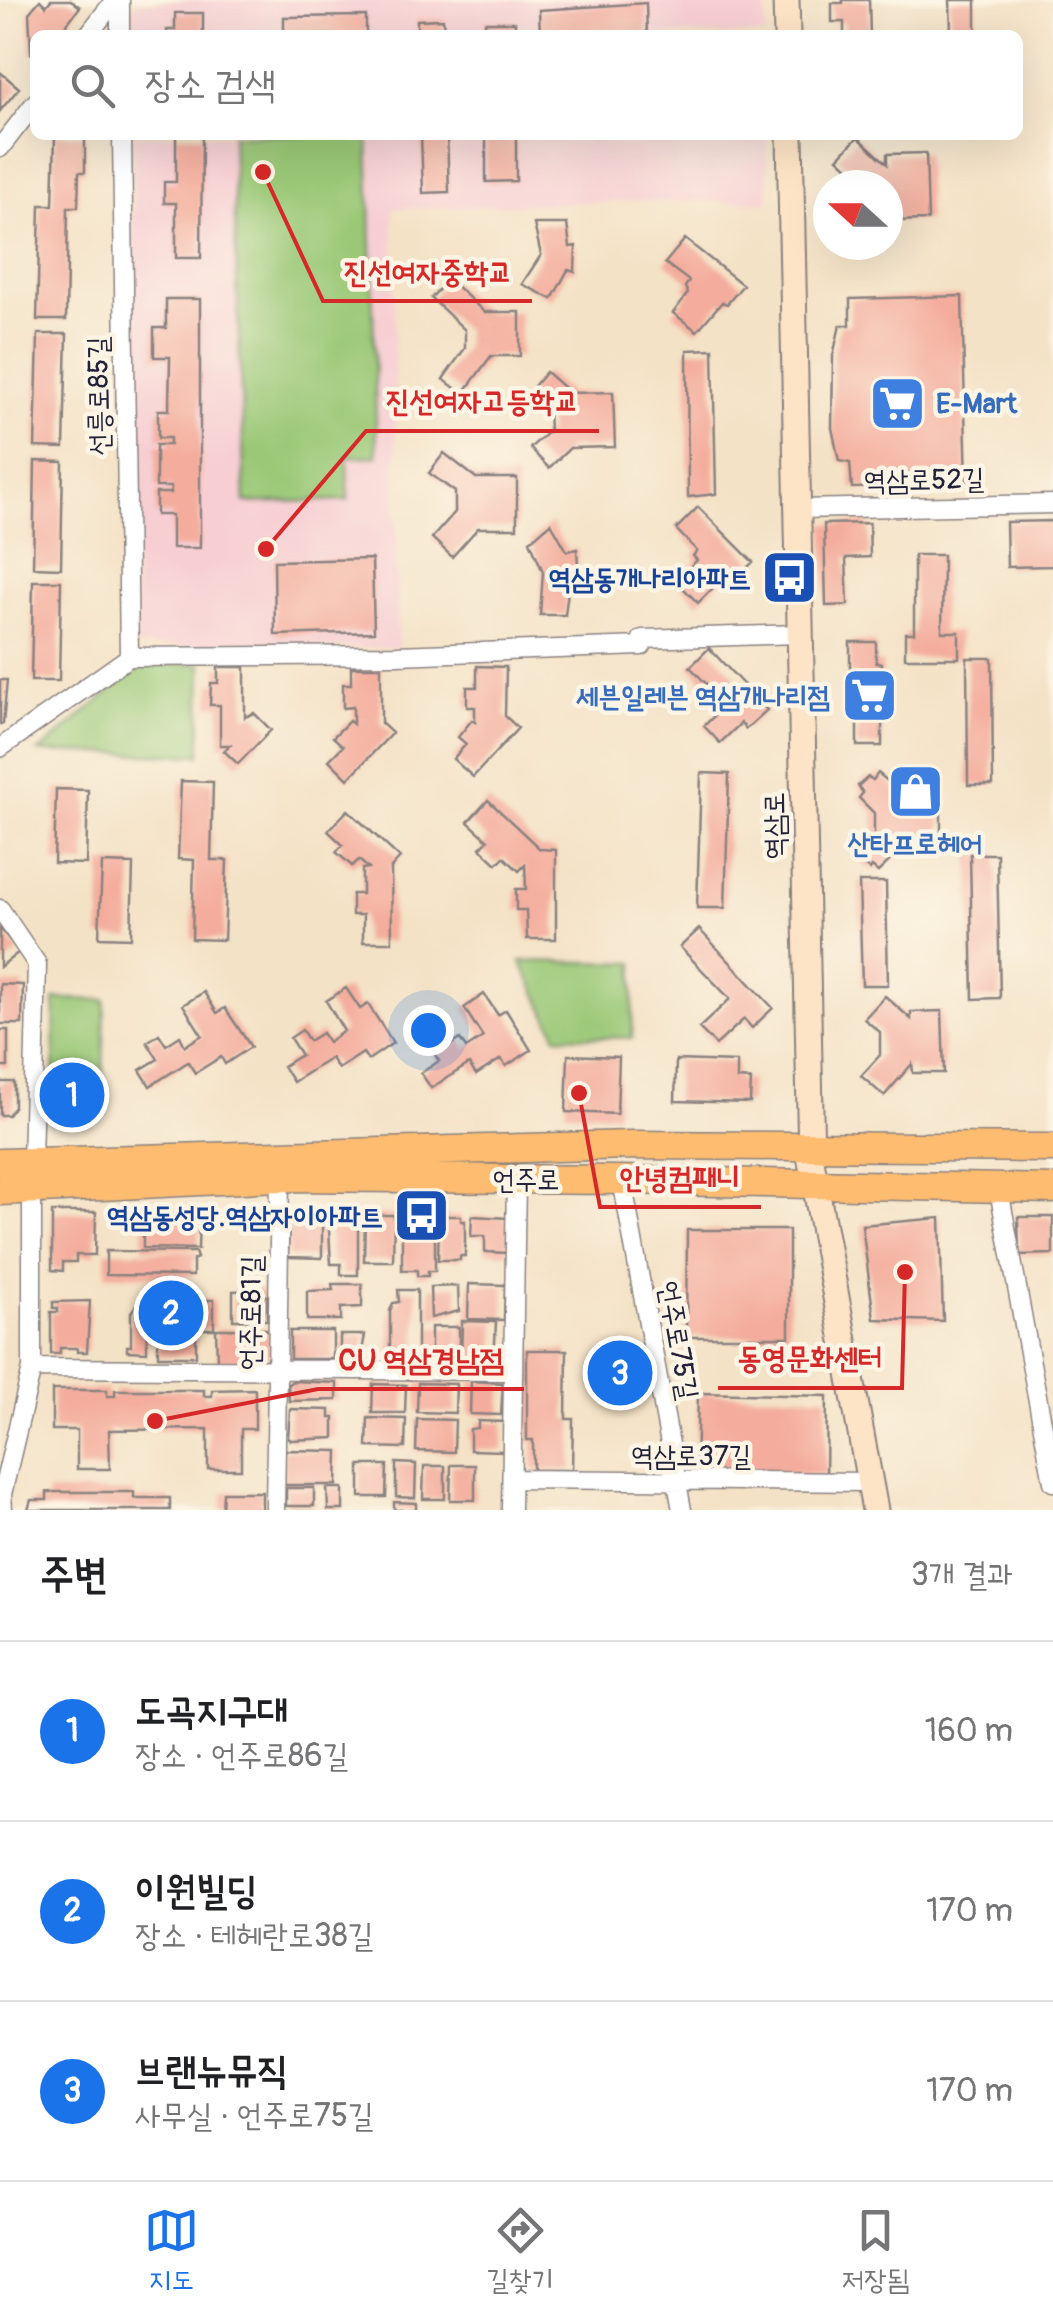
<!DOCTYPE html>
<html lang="ko">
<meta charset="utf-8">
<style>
body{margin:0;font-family:Pangolin,"Poor Story",sans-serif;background:#f2f2f2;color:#202124}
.compass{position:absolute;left:813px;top:170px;width:90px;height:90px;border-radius:50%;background:#fff;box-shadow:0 10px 40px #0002;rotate:291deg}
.you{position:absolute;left:428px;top:1030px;width:35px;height:35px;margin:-25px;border:8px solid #fff;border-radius:50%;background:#1a73e8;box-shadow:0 0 0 15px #1a73e833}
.badge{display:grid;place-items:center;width:65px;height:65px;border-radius:50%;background:#1a73e8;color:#fff;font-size:32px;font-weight:700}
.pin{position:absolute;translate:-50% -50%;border:5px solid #fff;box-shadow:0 2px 10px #0006}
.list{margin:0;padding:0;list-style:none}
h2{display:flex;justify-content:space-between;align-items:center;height:130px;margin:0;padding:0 40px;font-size:42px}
h2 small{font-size:32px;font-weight:400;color:#757577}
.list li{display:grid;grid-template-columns:65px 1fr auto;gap:30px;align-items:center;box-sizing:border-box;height:180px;padding:0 40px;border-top:2px solid #e0e0e0}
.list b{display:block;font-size:38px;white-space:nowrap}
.list p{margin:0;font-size:32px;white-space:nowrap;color:#757577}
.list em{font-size:32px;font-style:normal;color:#757577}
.icon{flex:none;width:55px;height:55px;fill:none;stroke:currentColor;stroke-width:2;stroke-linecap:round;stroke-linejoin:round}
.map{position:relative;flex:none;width:1053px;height:1510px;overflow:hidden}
.search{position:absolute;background:#fff;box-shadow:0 10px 40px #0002;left:30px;right:30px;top:30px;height:110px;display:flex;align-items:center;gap:25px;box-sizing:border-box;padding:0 35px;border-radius:15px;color:#757577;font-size:38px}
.sheet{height:670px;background:#fff}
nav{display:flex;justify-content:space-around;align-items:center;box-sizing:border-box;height:140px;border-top:2px solid #e0e0e0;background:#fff;font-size:28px;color:#757577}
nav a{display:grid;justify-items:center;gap:5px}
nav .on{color:#1a73e8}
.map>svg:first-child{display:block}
</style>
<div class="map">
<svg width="1053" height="1510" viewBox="0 0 1053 1510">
<rect width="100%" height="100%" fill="#fcf5e5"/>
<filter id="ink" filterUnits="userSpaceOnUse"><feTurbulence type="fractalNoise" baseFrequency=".01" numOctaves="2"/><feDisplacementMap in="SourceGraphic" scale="20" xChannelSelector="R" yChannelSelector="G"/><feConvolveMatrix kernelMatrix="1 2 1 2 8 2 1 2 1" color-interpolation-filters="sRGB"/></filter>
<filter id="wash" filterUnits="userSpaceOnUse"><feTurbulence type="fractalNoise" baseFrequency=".0048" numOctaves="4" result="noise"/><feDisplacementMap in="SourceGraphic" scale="40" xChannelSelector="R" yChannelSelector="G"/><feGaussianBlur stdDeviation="2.25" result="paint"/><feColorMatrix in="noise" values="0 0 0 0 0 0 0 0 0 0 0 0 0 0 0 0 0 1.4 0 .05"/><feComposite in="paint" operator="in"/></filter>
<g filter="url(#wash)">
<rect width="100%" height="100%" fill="#f4e2c6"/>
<path fill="#f7cfd3" d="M186 0H766V35H130V11L138 3Z
M132 135H767L768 202 633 201 393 209 398 648 136 646Z"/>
<path fill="#9ac876" stroke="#5e7558" stroke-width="2.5" d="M232 135H368L377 456 347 457 348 500 245 503Z
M142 664H202L200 755 39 752Z
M521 961 634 963 632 1038 557 1036Z
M55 999 105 1000 103 1079 54 1078Z"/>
<g id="blocks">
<path fill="#f4ad9d" d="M40 0 46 6 51 0H71L80 7 58 35H35V56L31 53 29 13Z
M843 0H869L870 35H844V22H832V3H843Z
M950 0H976V35H951Z
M646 3 647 35H540L539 10Z
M175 13H203V35H167V30H175Z
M366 16V35H284V17Z
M443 19 444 35H417V20Z
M485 22H515V35H485Z
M0 72 19 88 0 111Z
M55 135H85V172H79L78 207H68L66 320H37L40 205H53Z
M176 135H202L201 258H176V203H164V182H176Z
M421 135H447L449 192 423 193Z
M486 135H516V181L486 182Z
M858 137 887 164V154L926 153 928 220 889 221 888 185H867L838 158Z
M534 224H567L570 247 576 246 575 272 568 270 552 299 522 284 541 255Z
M685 239 743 285 727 304 722 302 697 331 673 313 688 293 685 287 689 281 665 263Z
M449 279 484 312H520V356H491L463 394 443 379 465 348V330L431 298Z
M962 296 967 485 852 488 850 463 839 461 832 428 833 356 840 325H850V299Z
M166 299H200V548H172V515H156V493H171V487H156V445H170V438H158V410H169L170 357H154V328H166Z
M38 334H67L64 448 35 447Z
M713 349 716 494 688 497 687 350Z
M546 372 570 393 613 392 615 447 570 448 549 468 530 448 549 431 548 409 529 392Z
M444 453 476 478H517V528H478L452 557 432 538 455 512V492L429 473Z
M35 461 63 462 61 568 33 567Z
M698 507 753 562 732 583 725 576 698 603 676 581 697 560 693 556 697 551 676 529Z
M1053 521V566L1007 567 1006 522Z
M551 523 567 551 577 549 579 582 569 583 565 615H540L543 572 530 541Z
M869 523 870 557 846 558 848 605 826 606 824 524Z
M914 555H943L942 632H959V658H905V633H914Z
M372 559 374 632 275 635 274 561Z
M33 581H61L59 681H31Z
M850 642H876V663H882V746H857V675H850Z
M709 648 767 710 746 729 741 723 720 743 704 726 726 704 690 667Z
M967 658H992L993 785H968Z
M477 666 506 667 505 716 518 728 473 777 453 759 466 744 458 737 472 720 475 722V707H467V687H477Z
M218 667H245V717L254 713 271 730 238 764 224 751 230 745H220V705H210L211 683H218Z
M351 667H381V723L392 733 348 779 329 760 343 746 333 737 349 721 353 724V707L343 708V684H351Z
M0 680H7L3 724H0Z
M701 773 729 774 725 908H697Z
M878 773 897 789H941V852H899L878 872 872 867 870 870 857 859 862 852 859 849 874 835V813L859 798 863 793 858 786 868 777 873 780Z
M181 781 213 782 211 860H227L224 940 192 939 194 860 178 859Z
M56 789 88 790 86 864 54 863Z
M488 800 540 849 556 850V939H527L526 910H516V889H526L525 865 519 871 504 857 497 864 480 848 488 840 468 822Z
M348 810 400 858 391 868 392 942H363V915H352V894H362V869L368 868 359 860 352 866 336 852 343 845 328 831Z
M970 854H997L1000 998 973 999Z
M102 863 133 864 131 938 99 937Z
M859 882H886L888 985H862Z
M0 928 19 952 0 967Z
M699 929 773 1008 752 1028 744 1019 716 1045 699 1028 730 999 680 947Z
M0 984 23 985 22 1024H0Z
M346 988 360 1009 368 1004 393 1043 368 1060 363 1053 338 1069 331 1058 293 1082 283 1066 301 1055 290 1038 302 1030 309 1041 322 1033 328 1042 344 1031 326 1001Z
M204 992 217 1013 225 1008 251 1047 225 1064 221 1057 195 1073 188 1062 150 1086 140 1070 158 1059 147 1042 159 1034 166 1045 180 1036 185 1046 202 1035 183 1005Z
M484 994 498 1015 506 1010 531 1050 506 1066 501 1059 476 1075 469 1064 431 1088 421 1073 439 1061 428 1044 440 1036 447 1047 460 1039 466 1048 483 1037 464 1008Z
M885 996 911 1019V1012L942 1011 944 1073H913L912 1064 884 1096 861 1076 880 1055V1032L864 1019Z
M0 1030H8V1067H0Z
M568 1055 619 1057 617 1114 566 1112Z
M676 1060 737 1062V1079L751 1080 750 1103 675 1101Z
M0 1082H14V1107L8 1115H0Z
M56 1082 88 1085 87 1106H80V1110L55 1109Z
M52 1212H96L95 1255H76V1262H63V1271L52 1270Z
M143 1214 199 1215 198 1249 143 1248Z
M328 1214H358V1275H341V1264H331Z
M365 1215H394L393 1261H364Z
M444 1216H461V1221H465V1256H460V1260H438L439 1220H444Z
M472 1216 509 1218 507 1253 485 1252V1236H471Z
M297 1217H322V1258L288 1257 289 1220H297Z
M1018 1217H1053V1254L1019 1255Z
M940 1218 943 1321 874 1319 862 1225Z
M687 1230H789V1337H686Z
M402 1231 435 1232V1271H428V1276H417V1270H402Z
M106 1251 195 1252 197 1258 193 1260V1276L106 1275Z
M332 1284H362V1307L341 1308V1320H307V1291L333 1290Z
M469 1284 505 1285 504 1320 468 1319Z
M458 1286 459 1311 431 1318 430 1287Z
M260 1290 267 1297V1320H233V1291Z
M398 1290H417V1355H390V1311L393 1303 399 1302Z
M158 1295H184V1331H192V1300H214V1329H196V1356H158Z
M90 1301 87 1352H77V1348H60V1354H51V1312H58V1308H53V1302Z
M139 1302H147V1352L127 1351V1346H131V1312Z
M462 1321 496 1322 494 1363 461 1362Z
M431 1327H459V1353H448L443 1359 431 1358Z
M216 1329H266L271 1335V1352L265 1362H217Z
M290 1331H333V1359H290Z
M340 1335H365L360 1362H340Z
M527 1350H567L566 1419H573L572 1470H533V1440H527Z
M293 1381 337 1383V1400L289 1401 288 1384Z
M471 1381 503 1383 501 1415 470 1414Z
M418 1383 456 1384 455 1413 417 1412Z
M373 1384 406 1385 405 1413H372Z
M255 1389V1429H241V1469H208V1429L109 1430 110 1469H77V1430H52V1390H107V1396H115V1390H204V1396H212V1390Z
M698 1393 827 1396 826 1475 696 1472Z
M290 1409 330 1410V1418H334V1438L291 1440 288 1438Z
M368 1418 406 1419 405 1448 367 1447Z
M417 1419 455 1420 454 1452 416 1451Z
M478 1421 504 1422 503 1451 470 1450V1429L478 1428Z
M284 1450 338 1451 337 1485H283Z
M396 1463 416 1464 415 1498 396 1497Z
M360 1465H387L386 1497H360Z
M451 1465H475V1500H450Z
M424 1466H445V1499H423Z
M286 1488H314V1506H286Z
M327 1488H343V1510H328Z
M47 1492H134V1498H170V1510H28L31 1500H47Z
M223 1492H262V1510H222Z
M394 1502 416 1503V1510H394Z"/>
</g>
</g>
<g filter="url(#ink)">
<use href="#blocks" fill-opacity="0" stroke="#8b8280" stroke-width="2.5"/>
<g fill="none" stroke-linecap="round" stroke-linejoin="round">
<defs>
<path id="minor" d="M120 0V35
M88 35 115 0
M122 135 129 657
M0 148 35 103
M797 509 1053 504
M642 639 800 634
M129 657 397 655 642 646
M0 748 129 657
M0 909 37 964 32 1163
M622 1180 682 1510
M999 1190 1053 1482
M32 1368 513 1371
M512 1479 870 1482
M3 1510 2 1494 32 1368V1190
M275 1510 280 1177
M511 1510 516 1179"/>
<path id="secondary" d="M786 0 787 35
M790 135 811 1161 875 1510"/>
<path id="primary" d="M0 1163 630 1145 1053 1148
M0 1191 280 1177 622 1180 1053 1189"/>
</defs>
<use href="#minor" stroke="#8b8280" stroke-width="21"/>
<use href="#secondary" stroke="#8b8280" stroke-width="29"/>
<use href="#primary" stroke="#8b8280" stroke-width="31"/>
<use href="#minor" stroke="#fff" stroke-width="18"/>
<use href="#secondary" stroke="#fee4c6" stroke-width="25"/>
<use href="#primary" stroke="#fdbc70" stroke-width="28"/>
</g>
</g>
<defs>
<symbol id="supermarket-square" viewBox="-11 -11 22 22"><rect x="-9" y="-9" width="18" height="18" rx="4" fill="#3f7fe0" stroke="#fcf5e5"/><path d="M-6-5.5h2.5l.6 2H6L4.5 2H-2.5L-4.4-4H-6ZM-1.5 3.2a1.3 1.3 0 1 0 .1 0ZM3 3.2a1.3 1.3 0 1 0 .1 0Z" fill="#fff"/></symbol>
<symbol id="bus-square" viewBox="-11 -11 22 22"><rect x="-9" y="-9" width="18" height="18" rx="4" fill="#1a4fb4" stroke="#fcf5e5"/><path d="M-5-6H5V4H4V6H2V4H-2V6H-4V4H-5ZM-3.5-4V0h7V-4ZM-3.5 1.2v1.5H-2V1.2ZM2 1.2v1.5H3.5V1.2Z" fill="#fff"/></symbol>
<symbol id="shop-square" viewBox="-11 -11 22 22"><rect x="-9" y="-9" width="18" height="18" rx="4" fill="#3f7fe0" stroke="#fcf5e5"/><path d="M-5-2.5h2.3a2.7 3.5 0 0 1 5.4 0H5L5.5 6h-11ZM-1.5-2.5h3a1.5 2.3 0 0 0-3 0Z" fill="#fff"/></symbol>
</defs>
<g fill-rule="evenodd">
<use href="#supermarket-square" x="866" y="372" width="63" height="63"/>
<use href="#bus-square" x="758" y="546" width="63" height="63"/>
<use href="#supermarket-square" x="838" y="664" width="63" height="63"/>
<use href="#shop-square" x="884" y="760" width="63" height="63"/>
<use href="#bus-square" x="390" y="1184" width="63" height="63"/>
</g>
<g text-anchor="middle" stroke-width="9" stroke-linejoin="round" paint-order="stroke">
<g font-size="28" fill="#22223b" stroke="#fcf5e5">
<text transform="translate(98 396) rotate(-91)" y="10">선릉로85길</text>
<text transform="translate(924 479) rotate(-1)" y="10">역삼로52길</text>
<text transform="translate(774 826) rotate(-91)" y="10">역삼로</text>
<text x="526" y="1189">언주로</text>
<text transform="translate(250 1313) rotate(-89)" y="10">언주로81길</text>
<text transform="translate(679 1340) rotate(80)" y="10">언주로75길</text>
<text x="691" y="1465">역삼로37길</text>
</g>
<g font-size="28" font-weight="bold" fill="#366cbe" stroke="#fcf5e5" text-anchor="start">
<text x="936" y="413">E-Mart</text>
<text x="830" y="706" text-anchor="end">세븐일레븐 역삼개나리점</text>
<text x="915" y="853" text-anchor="middle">산타프로헤어</text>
</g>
<g font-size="28" font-weight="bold" fill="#164399" stroke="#fcf5e5" text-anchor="end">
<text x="751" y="588">역삼동개나리아파트</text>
<text x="383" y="1226">역삼동성당.역삼자이아파트</text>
</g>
</g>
<path fill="none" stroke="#d62828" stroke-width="4" d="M263 172L323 301H532M266 549L366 431H599M579 1093L600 1207H761M905 1272L902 1388H718M155 1421L318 1389H524"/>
<g fill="#d62828" stroke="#fcf5e5" stroke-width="4">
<circle cx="263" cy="172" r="10"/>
<circle cx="266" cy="549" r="10"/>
<circle cx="579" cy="1093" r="10"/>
<circle cx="905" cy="1272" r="10"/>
<circle cx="155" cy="1421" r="10"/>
</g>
<g font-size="30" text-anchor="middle" font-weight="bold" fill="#d62828" stroke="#fcf5e5" stroke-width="9" stroke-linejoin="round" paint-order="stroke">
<text x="428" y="282">진선여자중학교</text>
<text x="482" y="411">진선여자고등학교</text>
<text x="680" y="1188">안녕컴패니</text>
<text x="810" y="1368">동영문화센터</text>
<text x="421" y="1370">CU 역삼경남점</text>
</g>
</svg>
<svg class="compass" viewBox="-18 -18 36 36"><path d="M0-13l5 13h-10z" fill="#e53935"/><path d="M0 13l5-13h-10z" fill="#757577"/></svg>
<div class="you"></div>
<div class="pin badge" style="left:72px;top:1095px">1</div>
<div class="pin badge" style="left:171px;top:1313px">2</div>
<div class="pin badge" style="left:620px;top:1373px">3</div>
<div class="search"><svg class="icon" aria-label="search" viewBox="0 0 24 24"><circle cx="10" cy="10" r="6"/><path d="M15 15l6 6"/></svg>장소 검색</div>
</div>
<section class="sheet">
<h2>주변<small>3개 결과</small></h2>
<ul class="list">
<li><span class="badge">1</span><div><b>도곡지구대</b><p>장소 · 언주로86길</p></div><em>160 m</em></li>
<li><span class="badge">2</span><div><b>이원빌딩</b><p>장소 · 테헤란로38길</p></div><em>170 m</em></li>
<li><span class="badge">3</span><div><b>브랜뉴뮤직</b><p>사무실 · 언주로75길</p></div><em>170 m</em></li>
</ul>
</section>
<nav>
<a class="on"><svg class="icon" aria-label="map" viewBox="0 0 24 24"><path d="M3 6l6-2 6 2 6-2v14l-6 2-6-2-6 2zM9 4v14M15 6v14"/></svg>지도</a>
<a><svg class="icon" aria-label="directions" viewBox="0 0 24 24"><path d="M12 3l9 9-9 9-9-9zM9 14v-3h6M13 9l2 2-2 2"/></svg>길찾기</a>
<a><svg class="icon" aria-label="saved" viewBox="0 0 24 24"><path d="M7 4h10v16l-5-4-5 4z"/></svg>저장됨</a>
</nav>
